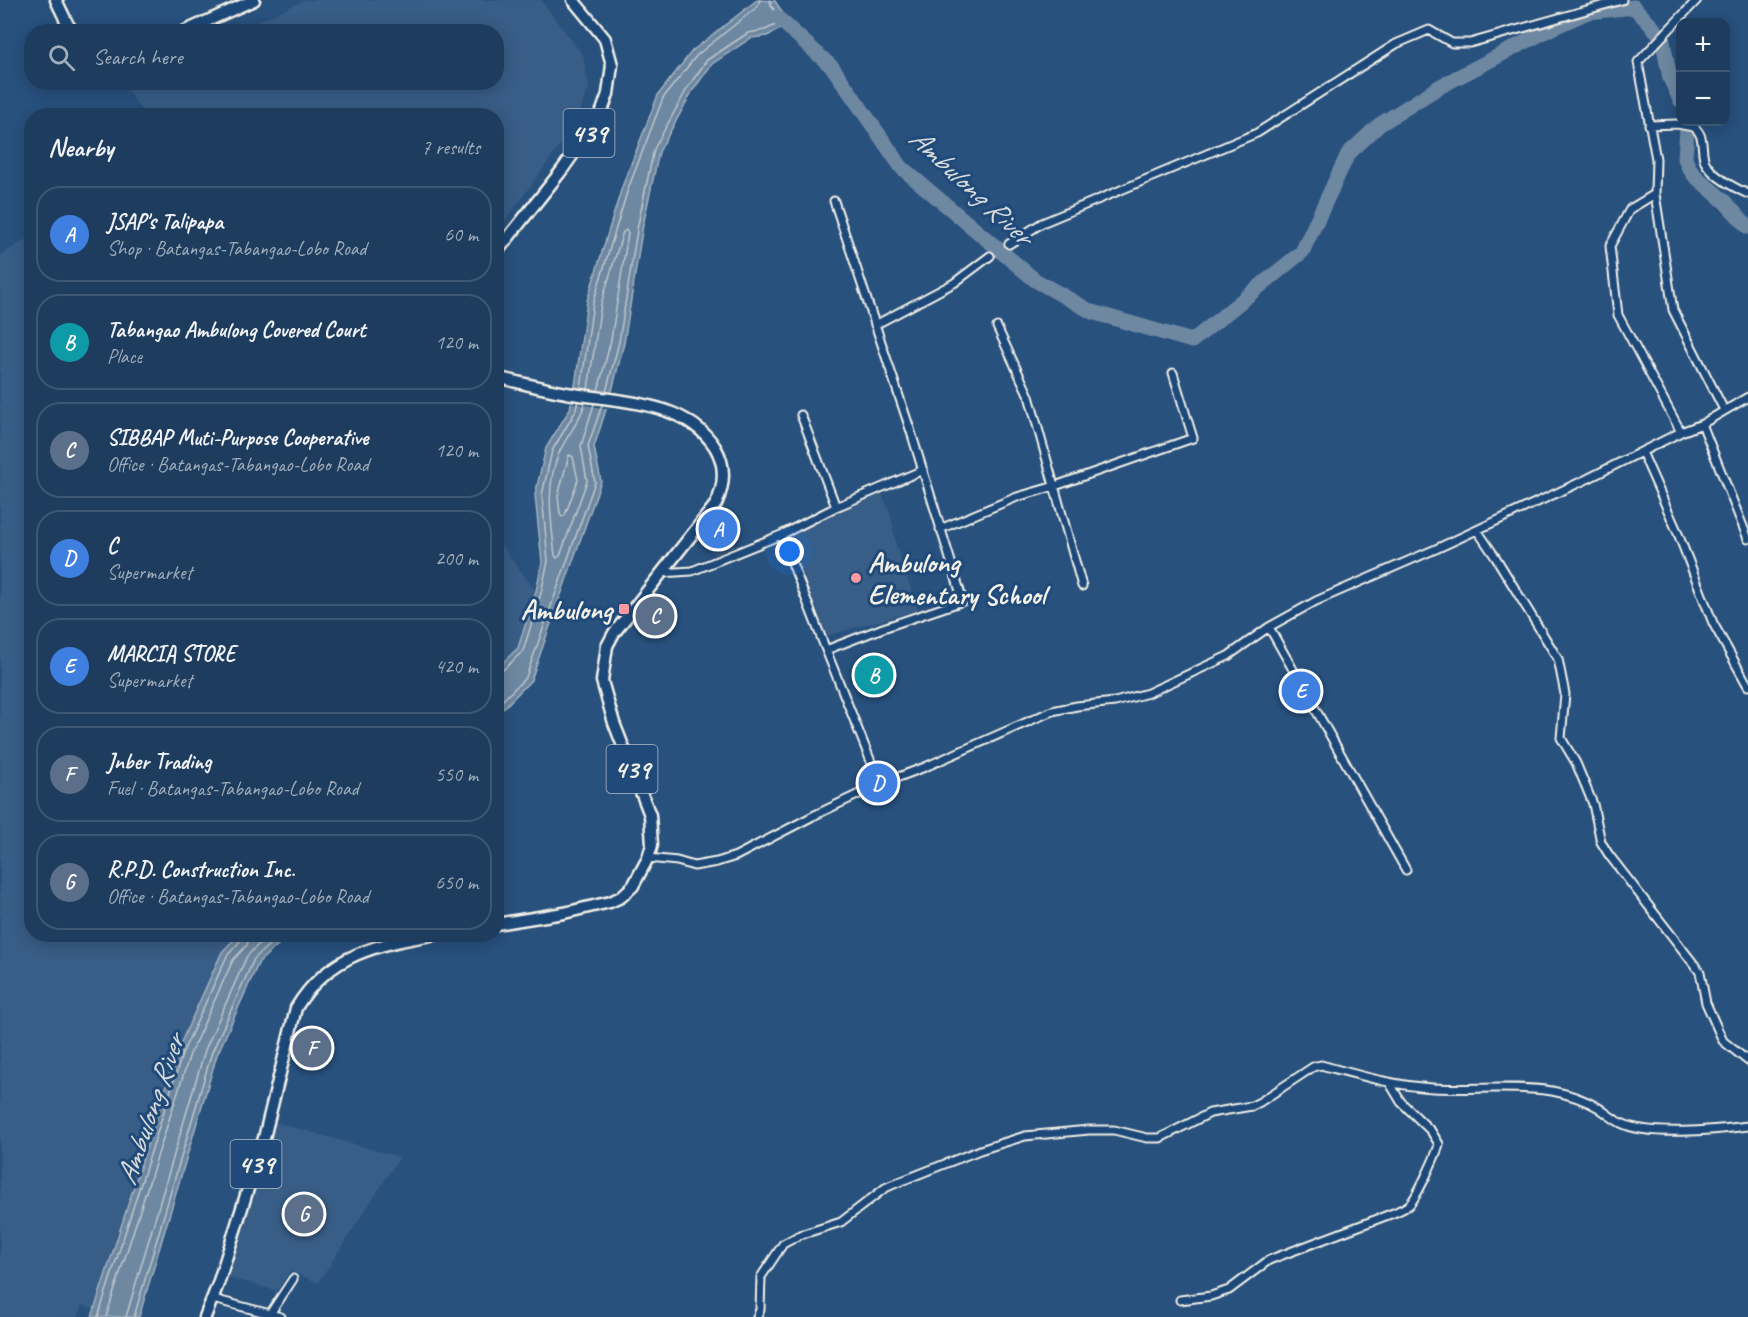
<!DOCTYPE html>
<meta charset="utf-8">
<style>
body{margin:0;font-family:Caveat,sans-serif;background:#264464;color:#f1f3f6}
.controls{position:absolute;right:18px;top:18px;display:grid;overflow:hidden;border-radius:12px;box-shadow:0 3px 15px #0003}
.controls button{width:54px;height:54px;display:grid;place-items:center;padding:0;border:0;border-bottom:2px solid #3c5673;background:#1e3d5e;color:#f1f3f6;font:30px sans-serif}
.you{position:absolute;left:790px;top:552px;width:21px;height:21px;margin:-15px;border:4px solid #fff;border-radius:50%;background:#1a73e8;box-shadow:0 0 0 9px #1a73e833}
.badge{display:grid;place-items:center;width:39px;height:39px;border-radius:50%;background:#e69b98;color:#fff;font-size:20px;font-weight:700}
.pin{position:absolute;translate:-50% -50%;border:3px solid #fff;box-shadow:0 2px 6px #0006}
.list{margin:0;padding:0;list-style:none}
h2{display:flex;justify-content:space-between;align-items:center;height:78px;margin:0;padding:0 24px;font-size:26px}
h2 small{font-size:20px;font-weight:400;color:#a1aebc}
.list li{display:grid;grid-template-columns:39px 1fr auto;gap:18px;align-items:center;box-sizing:border-box;height:96px;margin:0 12px 12px;padding:0 12px;border:2px solid #3c5673;border-radius:24px}
.list b{display:block;font-size:22px;white-space:nowrap}
.list p{margin:0;font-size:20px;white-space:nowrap;color:#a1aebc}
.list em{font-size:20px;font-style:normal;color:#a1aebc}
.icon{flex:none;width:33px;height:33px;fill:none;stroke:currentColor;stroke-width:2;stroke-linecap:round;stroke-linejoin:round}
.map{position:relative;flex:none;width:1748px;height:1317px;overflow:hidden}
.search{position:absolute;background:#1e3d5e;box-shadow:0 3px 15px #0003;left:24px;top:24px;width:480px;height:66px;display:flex;align-items:center;gap:15px;box-sizing:border-box;padding:0 21px;border-radius:24px;color:#a1aebc;font-size:22px}
.panel{position:absolute;background:#1e3d5e;box-shadow:0 3px 15px #0003;left:24px;top:108px;width:480px;height:834px;border-radius:24px}
.map>svg:first-child{display:block}
</style>
<div class="map">
<svg width="1748" height="1317" viewBox="0 0 1748 1317">
<rect width="100%" height="100%" fill="#28517e"/>
<filter id="ink" filterUnits="userSpaceOnUse"><feTurbulence type="fractalNoise" baseFrequency=".0167" numOctaves="2"/><feDisplacementMap in="SourceGraphic" scale="12" xChannelSelector="R" yChannelSelector="G"/><feConvolveMatrix kernelMatrix="1 2 1 2 8 2 1 2 1" color-interpolation-filters="sRGB"/></filter>
<g filter="url(#ink)">
<path fill="#375d86" d="M305 0H541L583 55 589 87 575 125 497 232 496 116 145 115 123 84 127 82H496V32L237 31Z
M31 236 32 934 239 935 222 952 178 1049 94 1309 82 1305 78 1317H0V256Z
M880 489 891 515 896 545 918 610 826 636 792 544 789 533Z
M719 520 735 547 714 556 705 538Z
M496 538 536 591 518 648 497 668Z
M272 1121 400 1157 318 1283 290 1271 277 1291 226 1277Z"/>
<path fill="#6e88a2" stroke="#a4b2be" stroke-width="1.5" d="M757 0 775 1 792 27 791 32 780 29 767 36 751 38 712 64 693 90 659 152 643 225 624 343 612 391 594 447 601 481 531 680 497 715V668L518 648 536 591 542 562 535 495 546 448 570 409 575 386 587 301 622 187 658 95 692 51Z
M239 934 289 935 259 962 217 1055 139 1317H92L178 1049 222 952Z"/>
<path fill="#28517e" d="M572 388 614 396 609 409 568 402Z"/>
<g fill="none" stroke-linecap="round" stroke-linejoin="round">
<path stroke="#bec7cc" stroke-width="1.5" d="M581 388 593 303 628 189 663 98 697 55 757 7 760 0
M588 389 601 304 623 232 626 230 628 233 611 340 598 391
M606 392 619 342 638 224 654 149 688 87 707 60 748 33 765 30 780 23V20L771 5 770 0
M585 403C580 422 567 435 559 453 545 486 551 521 555 555L557 558 560 556 587 481 581 446 594 404
M569 455 573 457 578 480 565 515 562 517 560 514 558 496Z
M496 672 503 670 523 651 541 593 548 561 542 495 552 451 575 412 578 401
M496 707 526 677 595 482 588 446 602 405
M98 1317 183 1052 227 956 241 940 243 934
M106 1317 190 1054 233 960 247 945 250 934
M126 1317 205 1050 247 956 269 934
M134 1317 212 1052 254 959 280 934"/>
<path stroke="#6e88a2" stroke-width="15" d="M777 17 833 68 902 168 1035 280 1092 312 1192 341 1302 252 1348 154 1379 125 1439 87 1550 29 1588 12 1634 7 1662 37 1670 78 1680 100
M1687 128 1685 158 1688 166 1694 175 1724 201 1748 227"/>
<defs>
<path id="minor" d="M1649 125 1677 124 1694 127C1706 137 1700 149 1705 162 1712 176 1735 188 1748 194
M1655 194 1673 310 1724 410
M834 201 911 432 963 601 883 628 826 650 880 784
M1009 244 1042 223 1257 133 1396 44 1429 30 1452 43H1470L1622 0
M875 325 954 283 990 256
M997 327 1029 396 1082 586
M801 415 836 507
M1702 424 1748 539
M1681 432 1618 315 1610 246 1630 209 1655 194 1656 159 1638 62 1697 0
M1642 452 1677 531 1713 623 1748 686
M940 529 1017 497 1055 486 1193 438 1173 373
M1477 530 1496 558 1558 659 1565 694 1561 738 1576 763 1593 804 1601 842 1609 855 1700 972 1706 1003 1723 1041 1748 1061
M781 535 826 650
M661 573 692 571 781 535 836 507 923 470
M1269 627 1406 870
M648 858 677 861 694 866 717 862 736 856 813 816 880 784 925 767 1052 711 1077 706 1115 702 1148 693 1228 656 1269 627 1316 601 1438 548 1587 479 1681 432 1702 424 1748 397
M213 1299 270 1314 293 1279
M1180 1300 1211 1296 1229 1290 1269 1260 1396 1212C1400 1210 1405 1208 1409 1205 1416 1199 1437 1154 1439 1144L1431 1131 1401 1102 1389 1082
M270 1314 281 1317
M757 1317 760 1310 761 1277 783 1244 800 1235 841 1222 885 1188 894 1184 980 1150 1025 1136 1089 1130H1114L1147 1138H1160L1210 1113 1252 1106 1260 1102 1313 1067 1321 1065C1358 1075 1395 1086 1433 1088 1473 1090 1512 1085 1552 1091 1568 1094 1584 1099 1599 1108 1606 1113 1613 1119 1621 1123 1648 1137 1717 1130 1748 1126"/>
<path id="primary" d="M56 0 68 25 74 32
M183 32 254 0
M496 253 562 170 593 126 602 111 608 94 612 65 605 39 573 0
M496 377C522 383 547 390 573 394 622 402 685 401 715 447 726 465 725 484 716 504L614 633 607 646 602 681 614 723 650 815 652 845 648 858 633 886 621 897 610 902 564 913 496 924
M205 1317 218 1284 264 1138 296 1008C328 954 379 944 437 934"/>
</defs>
<use href="#minor" stroke="#f4f1e8" stroke-width="11"/>
<use href="#primary" stroke="#f4f1e8" stroke-width="15"/>
<use href="#minor" stroke="#1f4a7a" stroke-width="7"/>
<use href="#primary" stroke="#1f4a7a" stroke-width="10"/>
</g>
</g>
<g fill="#ff9aa2" stroke="#1f4a7a" stroke-width="2">
<circle cx="856" cy="578" r="6"/>
<rect x="618" y="603" width="12" height="12" rx="3"/>
</g>
<g text-anchor="middle" stroke-width="6" stroke-linejoin="round" paint-order="stroke">
<g fill="#1f4a7a" stroke="#b4bfc7" stroke-width="1.5">
<rect x="563.5" y="109" width="51" height="48" rx="4.5"/>
<rect x="606.5" y="745" width="51" height="48" rx="4.5"/>
<rect x="230.5" y="1140" width="51" height="48" rx="4.5"/>
</g>
<g font-size="27" font-weight="bold" fill="#f4f1e8">
<text x="589" y="142">439</text>
<text x="632" y="778">439</text>
<text x="256" y="1173">439</text>
</g>
<g font-size="28" font-weight="bold" fill="#f4f1e8" stroke="#1f4a7a" text-anchor="start">
<text x="868" y="572">Ambulong<tspan x="868" dy="32">Elementary School</tspan></text>
<text x="612" y="619" text-anchor="end">Ambulong</text>
</g>
<g font-size="30" font-style="italic" fill="#d9dcda" stroke="#1f4a7a">
<text transform="translate(971 186) rotate(43)" y="10">Ambulong River</text>
<text transform="translate(150 1110) rotate(-71)" y="10">Ambulong River</text>
</g>
</g>
</svg>
<div class="controls">
<button>+</button>
<button>−</button>
</div>
<div class="you"></div>
<div class="pin badge" style="left:718px;top:529px;background:#3f7fe0">A</div>
<div class="pin badge" style="left:874px;top:675px;background:#0f9aa8">B</div>
<div class="pin badge" style="left:655px;top:616px;background:#5c6f8a">C</div>
<div class="pin badge" style="left:878px;top:783px;background:#3f7fe0">D</div>
<div class="pin badge" style="left:1301px;top:691px;background:#3f7fe0">E</div>
<div class="pin badge" style="left:312px;top:1048px;background:#5c6f8a">F</div>
<div class="pin badge" style="left:304px;top:1214px;background:#5c6f8a">G</div>
<div class="search"><svg class="icon" aria-label="search" viewBox="0 0 24 24"><circle cx="10" cy="10" r="6"/><path d="M15 15l6 6"/></svg>Search here</div>
<section class="panel">
<h2>Nearby<small>7 results</small></h2>
<ul class="list">
<li><span class="badge" style="background:#3f7fe0">A</span><div><b>JSAP's Talipapa</b><p>Shop · Batangas-Tabangao-Lobo Road</p></div><em>60 m</em></li>
<li><span class="badge" style="background:#0f9aa8">B</span><div><b>Tabangao Ambulong Covered Court</b><p>Place</p></div><em>120 m</em></li>
<li><span class="badge" style="background:#5c6f8a">C</span><div><b>SIBBAP Muti-Purpose Cooperative</b><p>Office · Batangas-Tabangao-Lobo Road</p></div><em>120 m</em></li>
<li><span class="badge" style="background:#3f7fe0">D</span><div><b>C</b><p>Supermarket</p></div><em>200 m</em></li>
<li><span class="badge" style="background:#3f7fe0">E</span><div><b>MARCIA STORE</b><p>Supermarket</p></div><em>420 m</em></li>
<li><span class="badge" style="background:#5c6f8a">F</span><div><b>Jnber Trading</b><p>Fuel · Batangas-Tabangao-Lobo Road</p></div><em>550 m</em></li>
<li><span class="badge" style="background:#5c6f8a">G</span><div><b>R.P.D. Construction Inc.</b><p>Office · Batangas-Tabangao-Lobo Road</p></div><em>650 m</em></li>
</ul>
</section>
</div>
